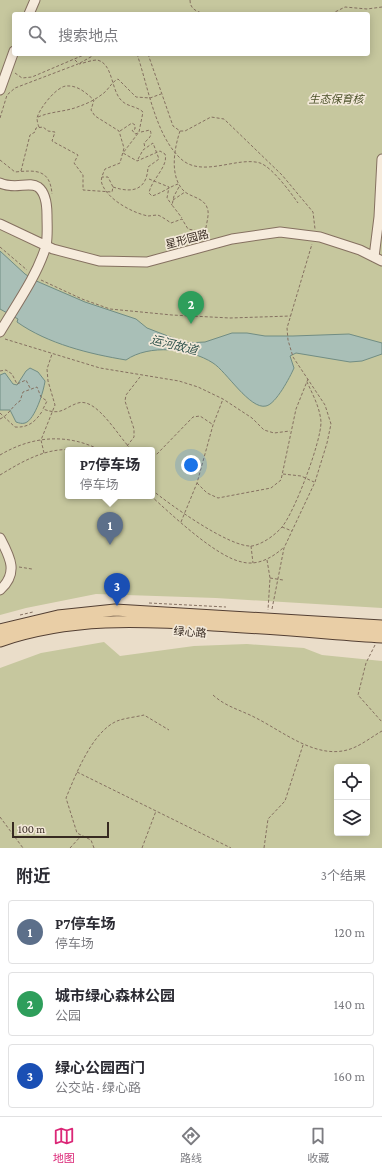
<!DOCTYPE html>
<html lang="zh">
<meta charset="utf-8">
<style>
body{margin:0;font-family:"Crimson Pro","Noto Sans SC",serif;background:#f2f2f3;color:#2b2b33}
.controls{position:absolute;right:12px;bottom:12px;display:grid;overflow:hidden;border-radius:4px;box-shadow:0 2px 10px #0003}
.controls button{width:36px;height:36px;display:grid;place-items:center;padding:0;border:0;border-bottom:1px solid #e1e1e2;background:#fff;color:#2b2b33;font:20px sans-serif}
.scale{position:absolute;left:12px;bottom:10px;width:97px;box-sizing:border-box;padding-left:4px;border:2px solid #372a21;border-top:0;font-size:11px;line-height:14px;white-space:nowrap;color:#372a21;-webkit-text-stroke:3px #f2e8d8;paint-order:stroke}
.you{position:absolute;left:191px;top:465px;width:14px;height:14px;margin:-10px;border:3px solid #fff;border-radius:50%;background:#1a73e8;box-shadow:0 0 0 6px #1a73e833}
.badge{display:grid;place-items:center;width:26px;height:26px;border-radius:50%;background:#db2777;color:#fff;font-size:13px;font-weight:700}
.pin{position:absolute;translate:-50% -33px;filter:drop-shadow(0 1px 2px #0008)}
.pin::after{content:'';position:absolute;top:21px;width:14px;height:12px;background:inherit;clip-path:polygon(0 0,100% 0,50% 100%)}
.popup{position:absolute;left:65px;top:447px;width:90px;height:52px;box-sizing:border-box;display:grid;place-content:center;border-radius:4px;background:#fff;filter:drop-shadow(0 1px 3px #0005);font-size:13px;white-space:nowrap;color:#7c7c81}
.popup b{font-size:15px;color:#2b2b33}
.popup::after{content:'';position:absolute;left:50%;top:100%;margin-left:-8px;border:8px solid transparent;border-top-color:#fff}
.list{margin:0;padding:0;list-style:none}
h2{display:flex;justify-content:space-between;align-items:center;height:52px;margin:0;padding:0 16px;font-size:17px}
h2 small{font-size:13px;font-weight:400;color:#7c7c81}
.list li{display:grid;grid-template-columns:26px 1fr auto;gap:12px;align-items:center;box-sizing:border-box;height:64px;margin:0 8px 8px;padding:0 8px;border:1px solid #e1e1e2;border-radius:4px}
.list b{display:block;font-size:15px;white-space:nowrap}
.list p{margin:0;font-size:13px;white-space:nowrap;color:#7c7c81}
.list em{font-size:13px;font-style:normal;color:#7c7c81}
.icon{flex:none;width:22px;height:22px;fill:none;stroke:currentColor;stroke-width:2;stroke-linecap:round;stroke-linejoin:round}
.map{position:relative;flex:none;width:382px;height:848px;overflow:hidden}
.search{position:absolute;background:#fff;box-shadow:0 2px 10px #0003;left:12px;right:12px;top:12px;height:44px;display:flex;align-items:center;gap:10px;box-sizing:border-box;padding:0 14px;border-radius:4px;color:#7c7c81;font-size:15px}
.sheet{height:268px;background:#fff}
nav{display:flex;justify-content:space-around;align-items:center;box-sizing:border-box;height:56px;border-top:1px solid #e1e1e2;background:#fff;font-size:11px;color:#7c7c81}
nav a{display:grid;justify-items:center;gap:2px}
nav .on{color:#db2777}
.map>svg:first-child{display:block}
</style>
<div class="map">
<svg width="382" height="848" viewBox="0 0 382 848">
<rect width="100%" height="100%" fill="#eaddc9"/>
<path fill="#c6c79e" fill-rule="evenodd" d="M0 0H382V608L216 598 96 594 26 608 0 615ZM14 14H368V54H14ZM68 450H152V496H68Z
M104 642 120 656 194 646 247 644 304 648 322 655 382 661V848H0V668L41 653ZM337 767H367V833H337Z"/>
<path fill="#a9bfb7" stroke="#718d83" d="M0 251 25 274 34 280 85 302 136 319 147 328 186 343 205 342 232 333H247L265 336H293L349 334 382 343V354L362 361 350 362 296 353 290 356 294 368C290 377 276 404 266 406 250 410 226 371 213 363 190 348 149 344 126 360 90 354 48 344 17 322L18 319 0 309Z
M30 368 38 372 45 381C44 390 35 420 25 423 22 424 19 423 16 422L10 410H0V375L5 373 13 384 17 385 26 371Z"/>
<g fill="none" stroke-linecap="round" stroke-linejoin="round">
<defs>
<path id="minor" d="M29 14 35 0
M0 90 14 51
M0 183C15 190 29 181 38 187 46 193 47 206 47 215 47 225 48 236 46 246 37 276 16 305 0 332
M0 224 53 249 99 261 147 262 232 239 280 232 320 237 360 250 382 261
M374 257 379 217 382 159
M0 538C10 557 19 573 0 590"/>
<path id="major" d="M0 630 58 616 115 610 382 626
M0 641C70 617 140 620 213 625 269 628 326 633 382 637"/>
</defs>
<use href="#minor" stroke="#857060" stroke-width="11"/>
<use href="#major" stroke="#533f33" stroke-width="13"/>
<path stroke="#857060" stroke-width="1" stroke-dasharray="3 2" stroke-linecap="butt" d="M190 0C190 9 196 11 204 14
M331 14 345 7 367 9 382 7
M137 54C148 86 155 134 180 158 201 179 237 156 260 163 272 167 291 193 298 203
M148 54 173 126 180 131H185L211 117 224 119 282 175 313 212 315 229
M75 60 79 64C84 63 92 60 97 60 113 63 111 90 121 100 127 107 137 106 143 112L139 132 123 153 137 161 160 151 165 154C169 166 151 180 149 193L152 196C162 193 169 187 178 184
M80 63 96 54
M15 73 22 78 32 77 86 54
M38 117C52 111 66 112 80 106 89 103 98 98 105 92 110 87 112 82 118 79L136 97 150 98 161 94
M0 118 7 95 15 88 78 64
M39 127C38 125 37 121 37 118 39 109 56 87 66 86 78 85 86 93 94 100L91 110 95 116 119 131 124 148 120 163 105 169C103 174 100 179 102 184 108 200 133 213 148 216 152 216 157 214 160 216 164 218 168 221 171 223L182 219 188 229 198 231 206 238
M120 131 132 123 135 125V129L132 130 135 134 138 133
M180 131C174 149 169 178 185 192 193 198 206 198 208 211 209 217 205 228 205 236
M141 132 150 130C153 136 148 139 144 143L145 148
M0 160 15 172C36 170 50 169 52 194
M21 171 30 135 35 132 36 128 43 127 48 131 55 132 52 141 78 155 74 163 83 175V190L112 192 113 187 108 177H102
M149 179 169 187 167 198 172 205
M113 187C134 194 147 189 148 167L159 159 153 143 143 150 137 161
M179 187 174 196 172 205 182 218
M173 200 185 192
M0 247 27 270
M41 280 82 299 110 309 172 315 230 318 291 316
M5 339 100 368 179 381 198 387 223 399 252 418 264 430 274 433 290 431
M0 371 6 370 12 374 17 384 26 380 30 388
M0 413 15 427C29 428 36 421 43 410
M0 419C9 415 12 406 20 401L23 392 37 387 41 397 47 401 43 409C62 416 63 408 78 403 97 397 119 438 132 450
M124 450 134 437V429L125 401 126 395 140 377
M44 453 41 440 55 405 48 381 47 369 52 354
M0 455C32 436 67 433 100 450
M152 456 157 454 193 417 200 416 212 424
M283 474 301 476 314 482
M0 475C23 461 47 447 74 450
M197 483 207 493 218 498 271 488 281 480 296 409 308 379
M152 490C169 504 230 548 252 546 263 544 275 535 282 527 295 511 321 442 321 422 320 408 313 395 307 382
M151 496C171 514 216 557 242 562 257 566 272 558 283 548
M181 522 197 483 213 425 223 399
M282 527 292 531
M251 546 253 563
M267 560 270 578 268 610
M19 567 32 569
M270 578 283 580
M149 603 226 607
M272 609 284 548 315 482 327 443 331 424 325 405 293 357 288 340 287 328 312 244
M20 615 33 612
M375 645 366 663 358 695 382 722
M213 695C226 707 241 710 256 718 284 732 319 762 353 748 363 744 373 736 382 731
M77 772 231 848
M0 817 23 848
M70 848 81 836
M94 848 91 840 77 833 66 798C76 774 92 732 117 721 125 718 136 717 144 715L169 730
M142 848 156 811
M264 848 268 819 285 801 303 745"/>
<use href="#minor" stroke="#f6ebdc" stroke-width="9"/>
<use href="#major" stroke="#e9cea6" stroke-width="11"/>
</g>
<g text-anchor="middle" stroke-width="3.5" stroke-linejoin="round" paint-order="stroke">
<g font-size="11" font-style="italic" fill="#4b512a" stroke="#f2e8d8">
<text x="336" y="103">生态保育核</text>
</g>
<g font-size="11" fill="#372a21" stroke="#f2e8d8">
<text transform="translate(187 239) rotate(-15)" y="4">星形园路</text>
<text transform="translate(190 632) rotate(4)" y="4">绿心路</text>
</g>
<g font-size="12" font-style="italic" fill="#32554f" stroke="#f2e8d8">
<text transform="translate(174 345) rotate(14)" y="4">运河故道</text>
</g>
</g>
</svg>
<div class="controls">
<button><svg class="icon" aria-label="locate" viewBox="0 0 24 24"><circle cx="12" cy="12" r="6"/><path d="M12 2v4M12 18v4M2 12h4M18 12h4"/></svg></button>
<button><svg class="icon" aria-label="layers" viewBox="0 0 24 24"><path d="M12 4l9 5-9 5-9-5zM3 14l9 5 9-5"/></svg></button>
</div>
<div class="scale">100 m</div>
<div class="you"></div>
<div class="pin badge" style="left:110px;top:545px;background:#5c6f8a">1</div>
<div class="popup"><b>P7停车场</b>停车场</div>
<div class="pin badge" style="left:191px;top:324px;background:#2e9e5b">2</div>
<div class="pin badge" style="left:117px;top:606px;background:#1a4fb4">3</div>
<div class="search"><svg class="icon" aria-label="search" viewBox="0 0 24 24"><circle cx="10" cy="10" r="6"/><path d="M15 15l6 6"/></svg>搜索地点</div>
</div>
<section class="sheet">
<h2>附近<small>3个结果</small></h2>
<ul class="list">
<li><span class="badge" style="background:#5c6f8a">1</span><div><b>P7停车场</b><p>停车场</p></div><em>120 m</em></li>
<li><span class="badge" style="background:#2e9e5b">2</span><div><b>城市绿心森林公园</b><p>公园</p></div><em>140 m</em></li>
<li><span class="badge" style="background:#1a4fb4">3</span><div><b>绿心公园西门</b><p>公交站 · 绿心路</p></div><em>160 m</em></li>
</ul>
</section>
<nav>
<a class="on"><svg class="icon" aria-label="map" viewBox="0 0 24 24"><path d="M3 6l6-2 6 2 6-2v14l-6 2-6-2-6 2zM9 4v14M15 6v14"/></svg>地图</a>
<a><svg class="icon" aria-label="directions" viewBox="0 0 24 24"><path d="M12 3l9 9-9 9-9-9zM9 14v-3h6M13 9l2 2-2 2"/></svg>路线</a>
<a><svg class="icon" aria-label="saved" viewBox="0 0 24 24"><path d="M7 4h10v16l-5-4-5 4z"/></svg>收藏</a>
</nav>
